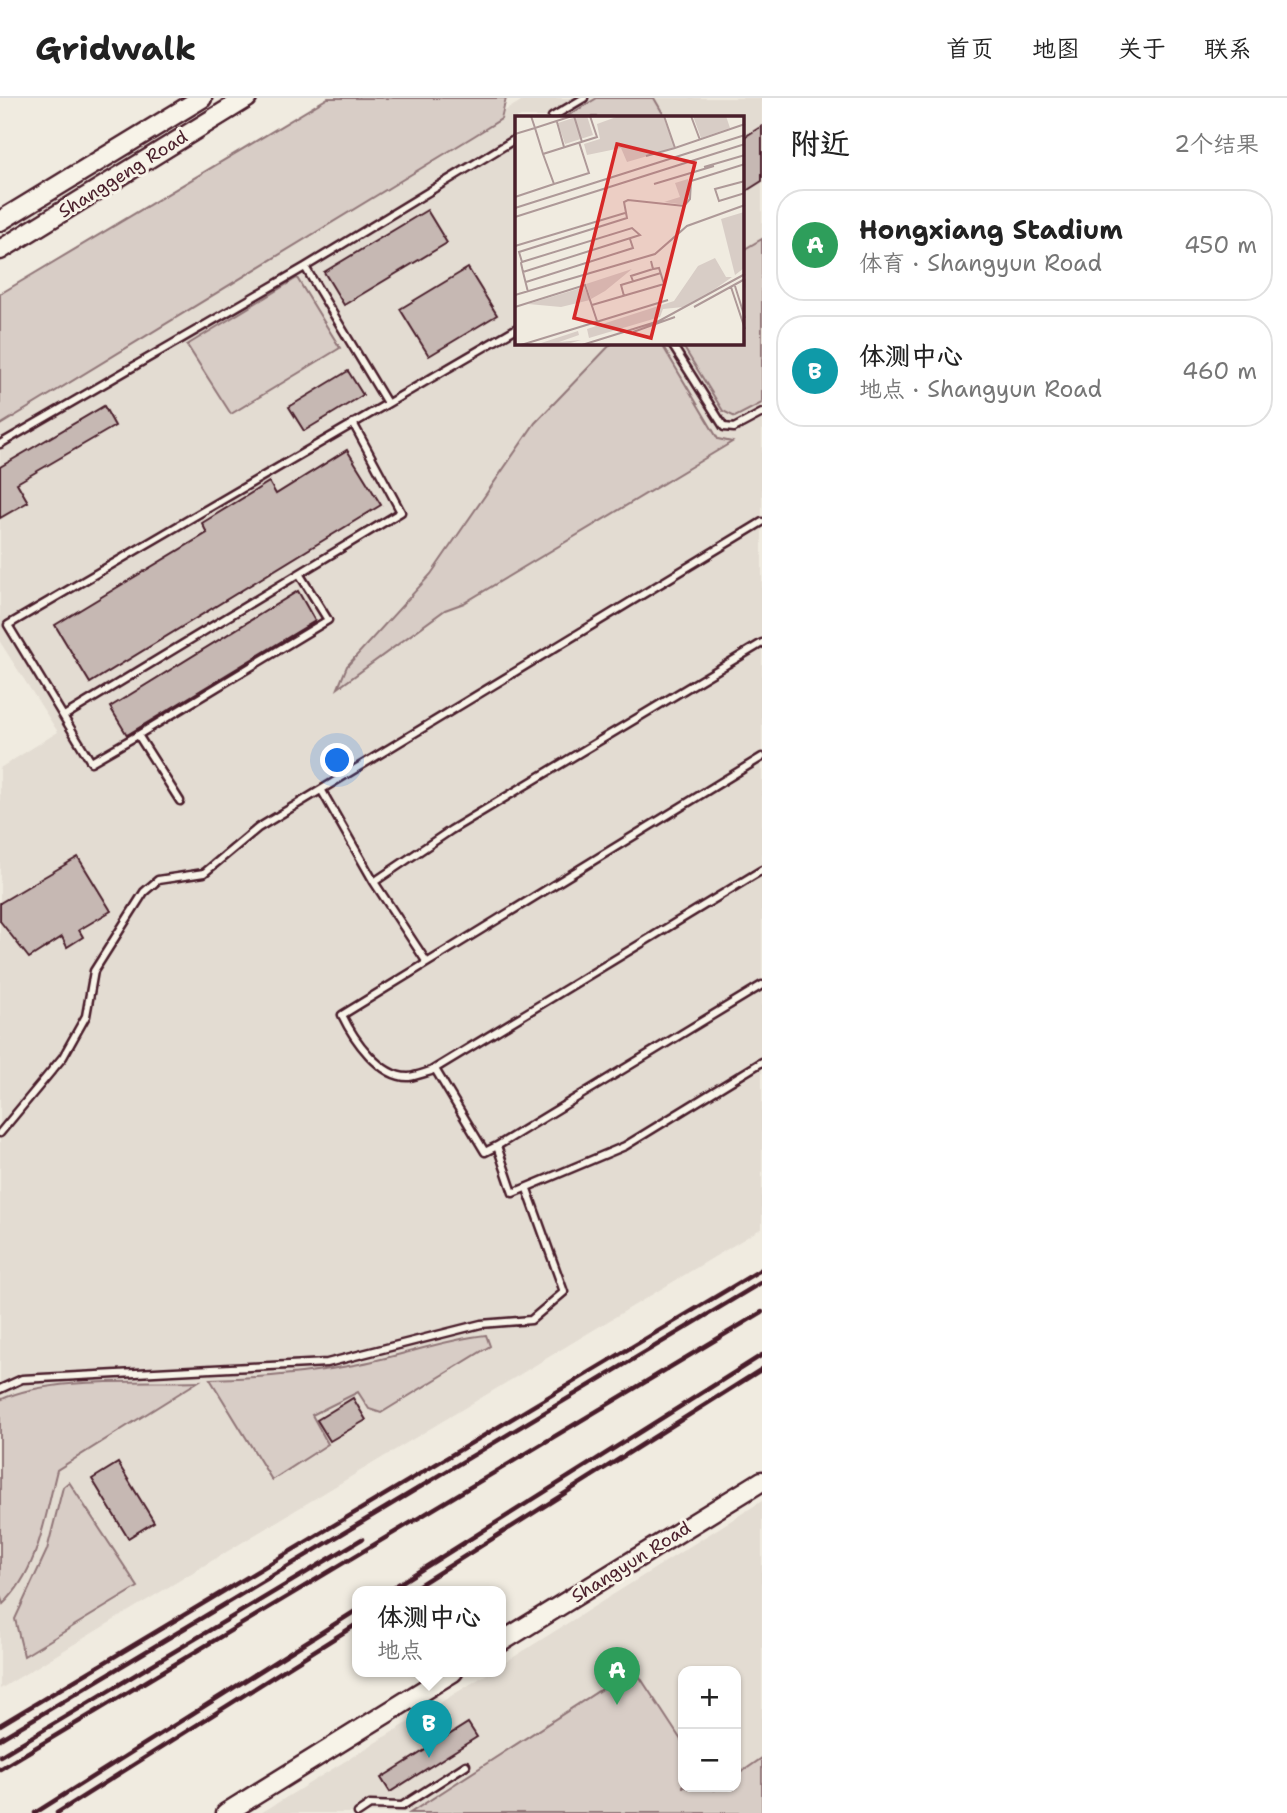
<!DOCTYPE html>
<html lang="zh">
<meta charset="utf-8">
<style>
body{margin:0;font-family:"Shantell Sans","LXGW WenKai TC",sans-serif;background:#f6f6f6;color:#222}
.controls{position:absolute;right:21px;bottom:21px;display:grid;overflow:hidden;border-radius:14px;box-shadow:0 2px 5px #0004}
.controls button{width:63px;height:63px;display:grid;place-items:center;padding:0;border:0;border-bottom:2px solid #e0e0e0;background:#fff;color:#222;font:35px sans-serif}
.you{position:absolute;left:338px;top:663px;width:24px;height:24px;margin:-18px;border:5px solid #fff;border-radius:50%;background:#1a73e8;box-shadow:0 0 0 10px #1a73e833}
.badge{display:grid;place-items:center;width:46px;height:46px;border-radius:50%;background:#c8321e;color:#fff;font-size:23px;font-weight:700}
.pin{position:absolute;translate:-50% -58px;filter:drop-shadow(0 2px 4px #0008)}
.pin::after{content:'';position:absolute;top:37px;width:24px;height:21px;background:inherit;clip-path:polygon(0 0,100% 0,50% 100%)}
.popup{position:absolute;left:352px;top:1488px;width:154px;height:91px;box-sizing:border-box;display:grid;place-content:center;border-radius:14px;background:#fff;filter:drop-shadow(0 2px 5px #0005);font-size:23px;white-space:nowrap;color:#767676}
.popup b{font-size:26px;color:#222}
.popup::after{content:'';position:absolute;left:50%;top:100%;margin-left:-14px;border:14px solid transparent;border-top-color:#fff}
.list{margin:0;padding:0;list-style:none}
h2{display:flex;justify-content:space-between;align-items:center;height:91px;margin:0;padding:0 28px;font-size:30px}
h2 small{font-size:23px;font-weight:400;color:#767676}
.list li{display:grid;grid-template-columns:46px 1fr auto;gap:21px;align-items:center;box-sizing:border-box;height:112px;margin:0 14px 14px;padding:0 14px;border:2px solid #e0e0e0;border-radius:28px}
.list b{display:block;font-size:26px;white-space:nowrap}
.list p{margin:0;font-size:23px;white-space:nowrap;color:#767676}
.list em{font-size:23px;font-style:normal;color:#767676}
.map{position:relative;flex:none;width:762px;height:1715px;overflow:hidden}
header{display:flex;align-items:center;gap:42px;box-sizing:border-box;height:98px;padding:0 35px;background:#fff;border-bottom:2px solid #e0e0e0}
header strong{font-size:33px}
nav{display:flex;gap:38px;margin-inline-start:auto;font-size:24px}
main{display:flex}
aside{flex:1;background:#fff}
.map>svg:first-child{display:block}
</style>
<header>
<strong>Gridwalk</strong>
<nav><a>首页</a><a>地图</a><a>关于</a><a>联系</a></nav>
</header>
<main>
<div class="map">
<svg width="762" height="1715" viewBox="0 0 762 1715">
<rect width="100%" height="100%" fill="#f0ebe0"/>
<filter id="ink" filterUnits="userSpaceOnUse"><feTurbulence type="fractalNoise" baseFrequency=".0143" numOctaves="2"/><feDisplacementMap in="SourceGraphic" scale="14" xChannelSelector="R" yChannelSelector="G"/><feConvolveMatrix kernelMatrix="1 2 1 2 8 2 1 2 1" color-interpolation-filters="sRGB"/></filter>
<g filter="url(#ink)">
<path fill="#e3dcd2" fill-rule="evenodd" d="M526 0H762V1130L0 1591V670L58 634 0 544V319ZM517 19H743V245H517Z
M762 1403V1715H261L490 1574H501V1567ZM683 1573H736V1689H683Z"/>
<path fill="#d8cdc6" stroke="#917678" stroke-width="2" d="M328 0H506L501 21 474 38 0 327V196Z
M597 0H654L665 19H566Z
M762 141V305L735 319 723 313 681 245H743V152Z
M297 180 340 250 231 316 187 247Z
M612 245H661L718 341 732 344 464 505 445 512 338 590 347 568 431 476 535 325Z
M486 1237 490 1248 381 1315 369 1311 358 1294 312 1317 328 1346 272 1382 210 1281C258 1280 307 1276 354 1267 399 1259 441 1242 486 1237Z
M199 1283 57 1372C45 1418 39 1472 3 1506L0 1497V1302C50 1278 142 1285 199 1283Z
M69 1384 138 1489 24 1558 15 1521 47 1452 63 1389Z
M634 1570 683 1645V1689H711L714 1692 720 1689H736V1678L762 1660V1715H410Z"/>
<path fill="#c6b8b3" stroke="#4a1f2b" stroke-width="2" d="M762 28V83L743 95V40Z
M427 112 447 145 344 207 324 174Z
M468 170 497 217 429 258 400 211Z
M348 273 363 297 304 333 289 309Z
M104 308 115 328 17 385 28 404 0 420V369Z
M347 352 381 407 90 585 55 527 207 435 202 425 269 384 276 396Z
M298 493 315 523 127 637 110 609Z
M78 759 111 813 79 832 83 839 67 849 62 839 29 860 0 823V805Z
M353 1300 366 1322 330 1343 317 1322Z
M118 1365 154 1424 128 1440 92 1381Z
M468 1625 477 1639 390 1694 381 1680Z"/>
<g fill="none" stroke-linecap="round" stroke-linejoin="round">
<defs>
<path id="lane" d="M552 19 584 0
M305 169 387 305
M671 245 724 329 734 330 762 315
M0 346 305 169 517 40
M64 618 401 414 353 325
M138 637 328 522 300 477
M762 659 342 917C353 940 380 980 409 979 416 978 424 975 431 973L762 772
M322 693 374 784
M180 703 138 637 91 664 8 527 517 230
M426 863 374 784 451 732 762 545
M762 887 497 1048 513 1095 625 1048 762 964
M435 971 485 1054 497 1048
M0 1035 63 959 86 918 94 873 144 794 158 782 204 775 258 730 762 424
M0 1291 22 1281 327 1265 481 1226 531 1222 564 1194 527 1091
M358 1715 370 1707 402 1708 466 1667"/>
<path id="secondary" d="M0 123 202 0
M0 152 247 0
M501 1544 762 1383
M226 1715 453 1574"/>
</defs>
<use href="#lane" stroke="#4a1f2b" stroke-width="11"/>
<use href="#secondary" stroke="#4a1f2b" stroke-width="23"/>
<use href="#lane" stroke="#f7f3e8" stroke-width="6"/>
<use href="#secondary" stroke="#f7f3e8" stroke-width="18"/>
<path stroke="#4a1f2b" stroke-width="4.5" d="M386 1494 762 1257
M408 1494 762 1271
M0 1627 762 1171
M0 1641 762 1184
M0 1658 362 1441
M0 1671 762 1214
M35 1715 357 1512
M57 1715 357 1526"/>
</g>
</g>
<g text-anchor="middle" stroke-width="6" stroke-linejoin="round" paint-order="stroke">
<g font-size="18" fill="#4a1f2b" stroke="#f7f3e8">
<text transform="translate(123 76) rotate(-32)" y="6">Shanggeng Road</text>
<text transform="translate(631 1464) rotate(-32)" y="6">Shangyun Road</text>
</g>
</g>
<g transform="translate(515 18)">
<rect width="229" height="229" fill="#f0ebe0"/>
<path d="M64 0H72L78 19 50 28 43 7ZM104 0H148L160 32 112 46 106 32 72 39 69 28 85 23 82 8ZM178 0H211L215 12 186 22ZM173 63 175 80 170 89 149 86 165 81 160 67ZM229 96V152L220 159 206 103ZM200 142 211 161H217L200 173 168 191 148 193 145 201 74 222 72 213 159 185 183 150ZM117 153 90 175 76 183 71 168ZM69 171 75 184 46 191 13 188ZM63 215 64 219 44 226 66 224 49 229H20Z" fill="#d8cdc6"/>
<path fill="none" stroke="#ae9998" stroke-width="2" d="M16 0 20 12 57 0M59 0 67 26M149 0 160 32 230 8M176 0 185 24M42 6 49 31M0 18 20 12 28 38M64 26 74 57 39 68 28 38 82 21 75 0M131 40 160 32M189 51 230 39M230 65 200 73 204 85 230 77M139 68 199 50M0 81 39 68M0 92 230 19M0 101 230 28M0 130 110 97M7 146 4 136 112 102 109 86 113 84 169 90 175 83 176 65 230 48M8 156 125 119 117 112 7 146 6 147 8 156 13 176M118 165 116 160 138 153M11 166 118 132 115 123M220 170 230 202M216 171 230 213M0 179 140 138 172 110 230 89M109 180 106 169 146 157M77 189 149 168 144 152 138 153 136 145M0 191 70 169 82 205M179 191 230 163M118 216 160 201M6 229 153 184M67 229 144 205 230 158"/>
<path fill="#d62828" fill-opacity="0.15" stroke="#d62828" stroke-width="3.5" d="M102 28 180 47 136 222 59 202Z"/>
<rect width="229" height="229" fill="none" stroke="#4a1f2b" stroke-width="3.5"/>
</g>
</svg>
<div class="controls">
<button>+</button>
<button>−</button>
</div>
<div class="you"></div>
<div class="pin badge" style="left:617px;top:1607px;background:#2e9e5b">A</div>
<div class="pin badge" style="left:429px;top:1660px;background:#0f9aa8">B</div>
<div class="popup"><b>体测中心</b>地点</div>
</div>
<aside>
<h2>附近<small>2个结果</small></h2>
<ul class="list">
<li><span class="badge" style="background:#2e9e5b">A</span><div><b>Hongxiang Stadium</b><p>体育 · Shangyun Road</p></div><em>450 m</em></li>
<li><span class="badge" style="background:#0f9aa8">B</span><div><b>体测中心</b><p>地点 · Shangyun Road</p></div><em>460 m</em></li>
</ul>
</aside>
</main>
